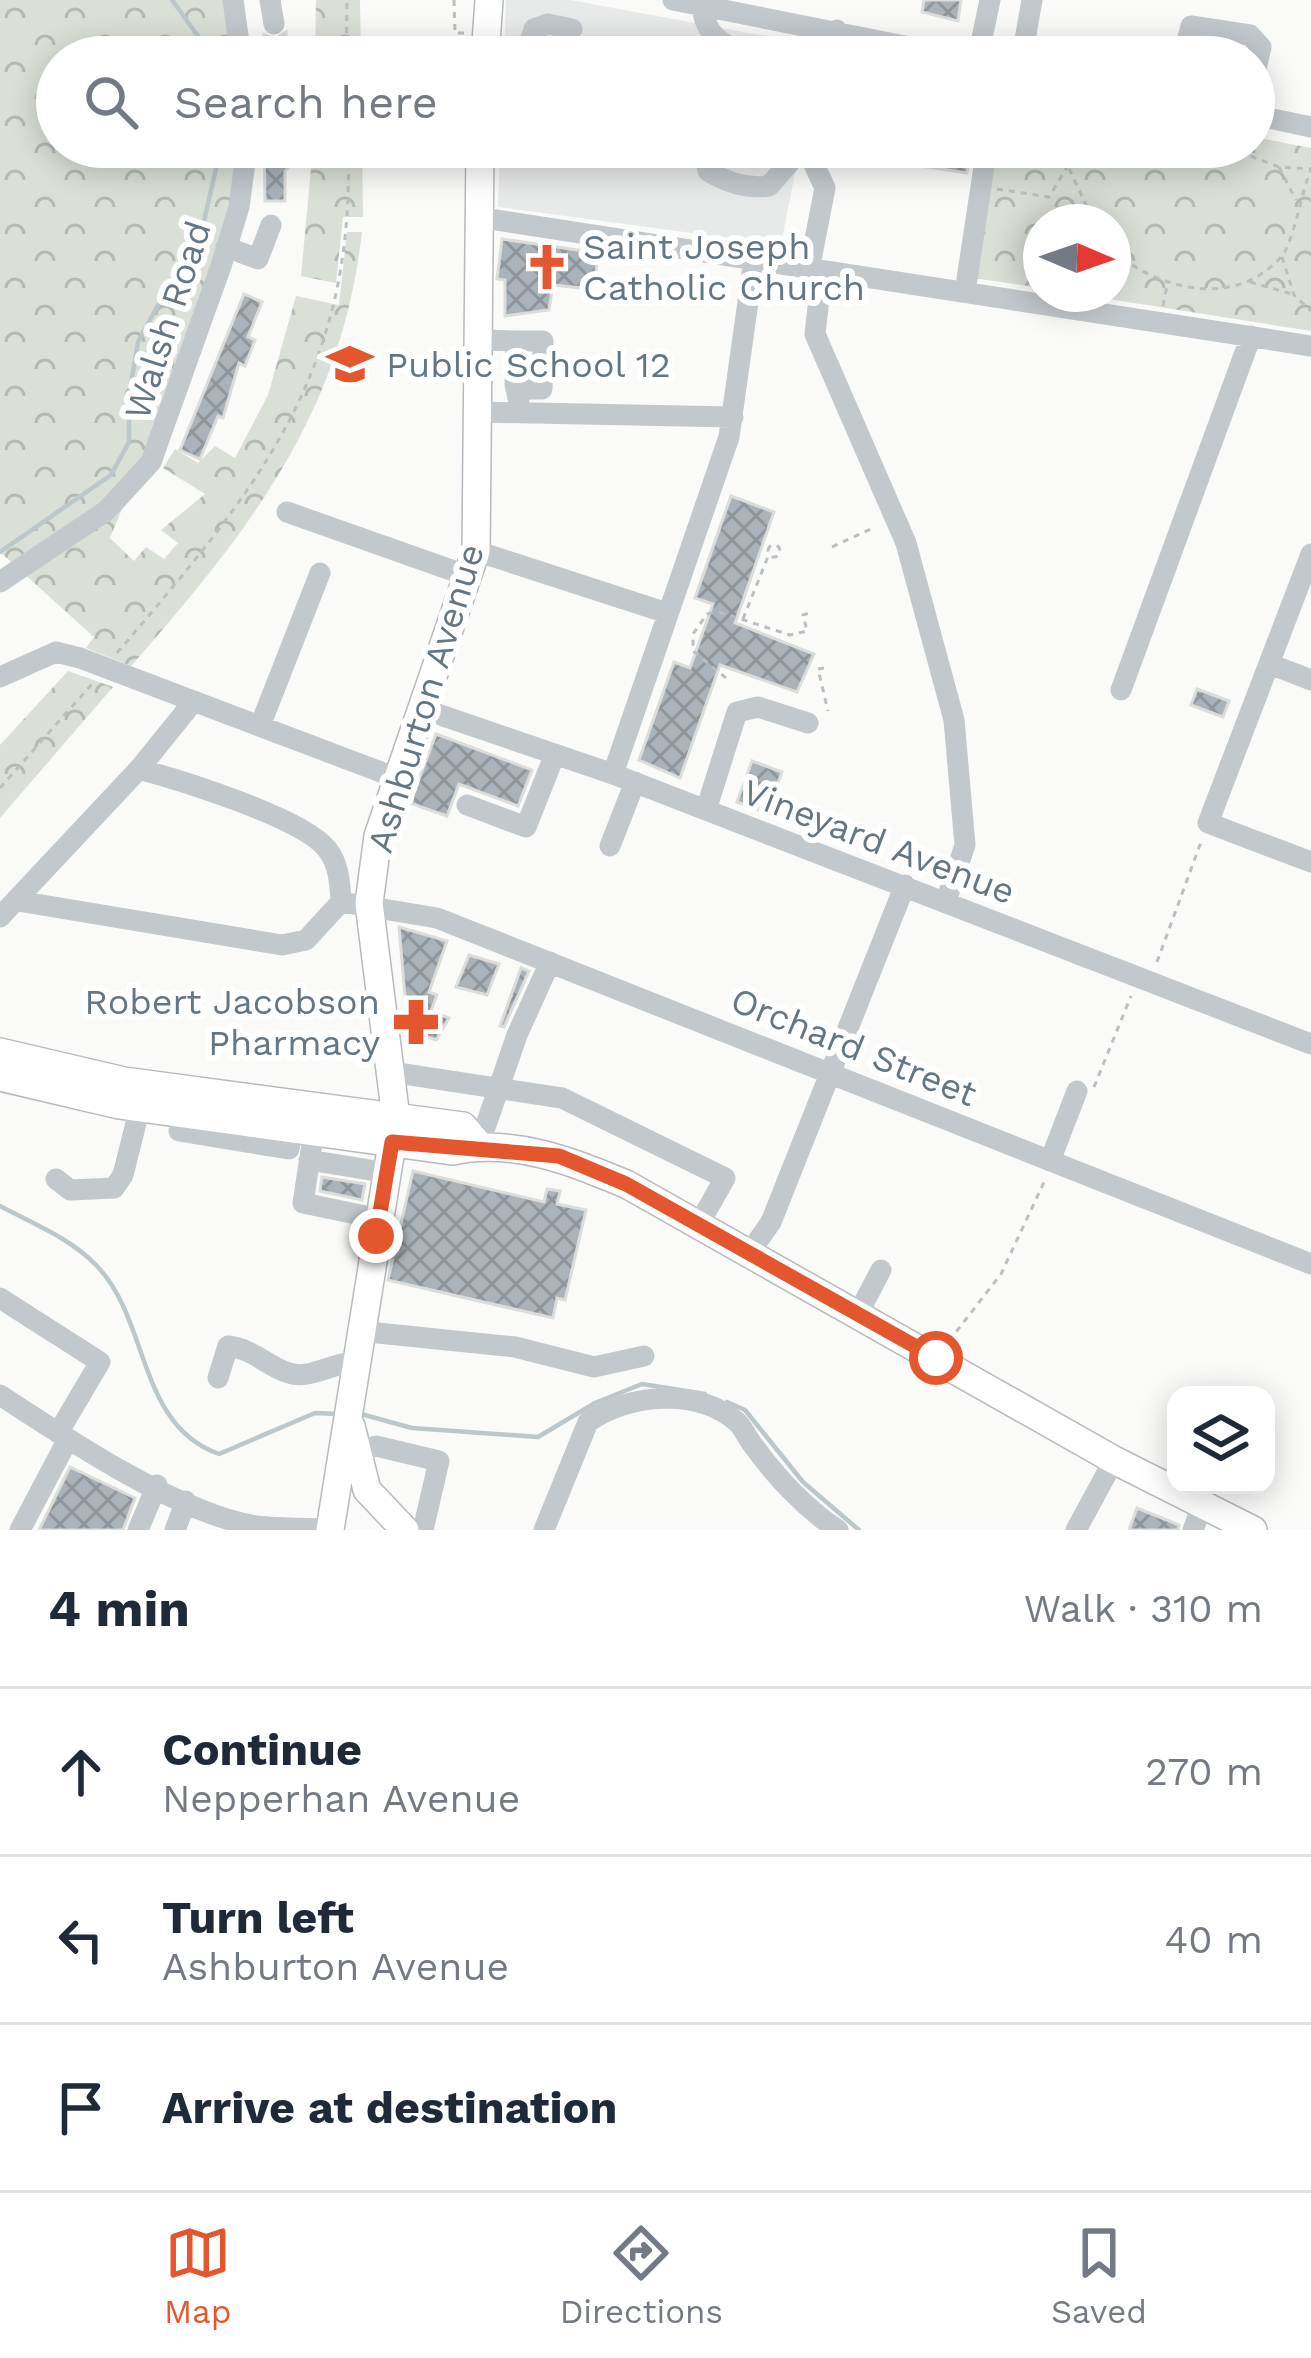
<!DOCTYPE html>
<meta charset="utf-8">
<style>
body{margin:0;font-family:"Work Sans",sans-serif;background:#f2f2f3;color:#1f2937}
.controls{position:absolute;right:36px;bottom:36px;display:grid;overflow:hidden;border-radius:24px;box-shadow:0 6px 30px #0003}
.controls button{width:108px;height:108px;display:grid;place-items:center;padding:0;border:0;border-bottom:3px solid #e0e1e3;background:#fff;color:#1f2937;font:60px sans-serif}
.compass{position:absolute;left:1023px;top:204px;width:108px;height:108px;border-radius:50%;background:#fff;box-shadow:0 6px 30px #0003;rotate:92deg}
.stop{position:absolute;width:36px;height:36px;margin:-27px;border:9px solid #e4572e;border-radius:50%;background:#fff}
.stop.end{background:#e4572e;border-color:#fff;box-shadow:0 3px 12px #0008}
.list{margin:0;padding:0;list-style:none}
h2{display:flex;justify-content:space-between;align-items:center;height:156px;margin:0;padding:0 48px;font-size:51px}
h2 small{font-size:39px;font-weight:400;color:#747a83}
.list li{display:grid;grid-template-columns:78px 1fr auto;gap:36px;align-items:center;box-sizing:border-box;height:168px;padding:0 48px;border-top:3px solid #e0e1e3}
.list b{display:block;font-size:45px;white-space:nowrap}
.list p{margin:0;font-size:39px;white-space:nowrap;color:#747a83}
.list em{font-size:39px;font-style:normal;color:#747a83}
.icon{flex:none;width:66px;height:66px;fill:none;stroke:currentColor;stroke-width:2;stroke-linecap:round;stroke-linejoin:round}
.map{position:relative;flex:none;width:1311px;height:1530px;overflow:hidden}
.search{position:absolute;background:#fff;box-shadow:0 6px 30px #0003;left:36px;right:36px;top:36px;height:132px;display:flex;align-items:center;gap:30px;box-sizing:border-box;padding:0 42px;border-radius:66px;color:#747a83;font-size:45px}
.sheet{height:660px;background:#fff}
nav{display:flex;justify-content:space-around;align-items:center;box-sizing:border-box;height:168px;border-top:3px solid #e0e1e3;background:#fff;font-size:33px;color:#747a83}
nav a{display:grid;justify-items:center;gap:6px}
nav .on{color:#e4572e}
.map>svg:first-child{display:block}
</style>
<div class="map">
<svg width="1311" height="1530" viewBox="0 0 1311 1530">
<defs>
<pattern id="park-crowns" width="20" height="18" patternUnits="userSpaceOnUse" patternTransform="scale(3)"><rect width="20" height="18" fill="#dadfd7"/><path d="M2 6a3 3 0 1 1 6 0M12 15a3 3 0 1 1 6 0" fill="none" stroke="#b4b9b4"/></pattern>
<pattern id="building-cross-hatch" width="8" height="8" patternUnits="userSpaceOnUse" patternTransform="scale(3)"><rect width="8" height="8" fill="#aab3b9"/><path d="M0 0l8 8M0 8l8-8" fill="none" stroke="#8e969c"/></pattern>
</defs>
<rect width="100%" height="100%" fill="#fafaf8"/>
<path fill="#e8e9e9" d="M506 0H570L819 46 817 57H504Z
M500 147H800L781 245 498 207Z"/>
<path fill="url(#park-crowns)" d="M0 0H227L237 57H57V147H243L230 220 175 380 110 538 134 561 146 547 164 559 178 543 161 530 205 494 163 468 175 449 198 463 215 446 235 458 268 395 296 296 339 305 347 232H362C341 416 249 531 131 666L86 648 94 637 0 552Z
M316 0H360L361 57H315Z
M1254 137 1311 148V331L1077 294H1113V222H1041V288L973 278 994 147H1254Z
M313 147H362L363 217H343L336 283 301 276Z
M68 671 113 687 0 818V745Z"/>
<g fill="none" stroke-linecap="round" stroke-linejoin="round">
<path stroke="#bbc7cb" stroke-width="4.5" d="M172 0 213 57
M0 552 111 475 129 442V395L138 342 204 221 221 147
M0 1206C32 1223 70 1238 96 1265 150 1320 137 1425 219 1454L315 1413 338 1414
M727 1402 745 1410 803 1482 859 1530
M361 1414 412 1428 538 1437 595 1403 642 1384 705 1394"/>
</g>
<path fill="url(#building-cross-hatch)" stroke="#dcdcda" stroke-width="3" d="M924 0H961L958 21 922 12Z
M286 32V57H264V35L275 39Z
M264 147H293V163L285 171V201H265Z
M842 147H971L967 173 841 154Z
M502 239 584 251 597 263 596 272 582 280 581 288 553 285 549 310 505 316V280L497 279Z
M244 294 262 302 248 337 255 340 245 366 239 363 223 418 218 416 200 459 180 450Z
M731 496 774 512 735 623 814 654 797 692 720 665 680 778 639 760 674 662 690 668 713 604 695 598Z
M1197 689 1229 701 1223 717 1191 705Z
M436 734 532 770 518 806 459 784 447 816 410 803Z
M752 761 782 772 767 813 737 802Z
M399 927 447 941 429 992 437 995 431 1011 449 1018 436 1040 408 1030Z
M469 955 499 964 487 995 456 987Z
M521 968 529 971 504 1027 500 1026Z
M413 1171 544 1202 547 1189 560 1191 557 1204 586 1210 565 1300 557 1298 553 1318 388 1280Z
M322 1177 365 1184 362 1200 320 1191Z
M70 1467 135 1498 123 1530H39Z
M1137 1508 1179 1525 1178 1530H1129Z"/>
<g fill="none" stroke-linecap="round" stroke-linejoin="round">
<defs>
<path id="major" d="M485 57 489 0
M0 1052 124 1081 463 1126 479 1145
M0 1077 119 1105 452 1151C514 1138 570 1161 626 1184L1114 1460 1253 1530
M351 1426 367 1490 405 1530
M330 1530 396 1118 369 903 378 836 476 551 480 147"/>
</defs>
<use href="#major" stroke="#b5babe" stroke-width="30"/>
<path stroke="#bbbfc2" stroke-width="3" stroke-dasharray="6 6" stroke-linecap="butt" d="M454 0 455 33H468
M346 57 347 0
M1059 147 1094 222
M1279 167 1296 200
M997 189 1049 197 1079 147
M1113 251C1159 290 1235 309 1281 257 1293 245 1302 190 1311 169L1279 167 1227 147
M1282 257 1294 295 1311 311
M1250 282 1292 294
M1163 306 1167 285
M768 551a6 6 0 1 1 12 0a6 6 0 1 1-12 0Z
M832 547 873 528
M743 619 769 554
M117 653C255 491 356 374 348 147
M824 668 818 669 828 711
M726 678 693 651V634L707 614 719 612 790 635 807 631 803 615 809 613
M0 788 92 684
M1157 962 1201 842
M1094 1087 1131 996
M949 1341 1001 1274 1045 1180"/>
<path stroke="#c3c8cc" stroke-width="21" d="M233 0 241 57
M270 0 274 24
M673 0 960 57
M702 6C707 50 741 50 779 57
M525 57 534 29 548 24 572 29
M827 57 837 30
M978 57 990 0
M1022 57 1032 0
M1183 57 1191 26 1250 35 1261 47 1254 77
M1254 115 1311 127
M715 147 706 161 708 171C726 182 747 189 769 186L797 154
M747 147 806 156
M806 147 825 188 809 270
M477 217 1311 346
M226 247 258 259 271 225
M822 271 815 334 906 543 954 720 965 845 946 901
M965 292 987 147
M477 340 516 341 515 384 521 412
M516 341H543L542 389H517
M478 412 733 417
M287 512 468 576
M476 551 667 613
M1311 554 1208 823 1311 862
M0 582 106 511 151 462 221 266 239 207 247 147
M1270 664 1311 680
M0 677 56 652 80 658 394 777
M1121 690 1251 336
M420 708 613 774 1311 1044
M260 726 320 573
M139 769C180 780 303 818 327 849 339 864 340 883 341 902
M613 774 729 437 754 259
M467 805 526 827 555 754
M706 810 737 712 758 707 808 723
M610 846 635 782
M18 901 282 945 306 940 341 902
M341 902 437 918 1311 1264
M0 917 139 769 194 701
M391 1072 562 1098 725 1178 699 1224
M179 1131 289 1149 292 1128
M314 1131 303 1203 380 1219
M479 1145 517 1035 550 962
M309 1160 388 1173
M1050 1161 1077 1091
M56 1179 70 1190 114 1188 123 1175 140 1107
M750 1252 771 1222 905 885
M0 1298 100 1362 58 1433
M858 1314 881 1270
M358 1331 515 1347 594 1367 644 1356
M218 1378 228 1346C254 1349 266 1366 289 1373 309 1380 332 1363 354 1362
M0 1395C66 1438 179 1514 256 1526 280 1529 306 1528 330 1529
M356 1452 376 1446 439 1461 423 1530
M20 1530 68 1439
M138 1530 157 1485
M175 1530 186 1501
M544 1530 588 1422C630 1394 696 1387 737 1422 743 1427 747 1438 753 1445 775 1476 806 1509 838 1530
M1076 1530 1114 1460
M1193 1530 1202 1506"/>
<use href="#major" stroke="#fff" stroke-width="27"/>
</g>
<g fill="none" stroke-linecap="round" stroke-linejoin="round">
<path stroke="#e4572e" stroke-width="15" d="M376 1236 392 1142 559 1156 626 1184 936 1358"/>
</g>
<defs>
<symbol id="church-bare" viewBox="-9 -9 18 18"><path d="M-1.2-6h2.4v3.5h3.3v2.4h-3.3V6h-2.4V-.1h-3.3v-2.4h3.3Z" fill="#e4572e" stroke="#fff" stroke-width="2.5" paint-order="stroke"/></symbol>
<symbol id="school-bare" viewBox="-9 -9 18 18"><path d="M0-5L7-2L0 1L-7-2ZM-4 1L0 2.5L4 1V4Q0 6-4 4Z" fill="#e4572e" stroke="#fff" stroke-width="2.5" paint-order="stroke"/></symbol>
<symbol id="pharmacy-bare" viewBox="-9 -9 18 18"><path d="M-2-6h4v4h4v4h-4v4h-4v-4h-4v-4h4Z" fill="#e4572e" stroke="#fff" stroke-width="2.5" paint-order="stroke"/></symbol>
</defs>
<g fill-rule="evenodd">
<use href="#church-bare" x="514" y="234" width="66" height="66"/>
<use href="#school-bare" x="317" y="331" width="66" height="66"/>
<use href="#pharmacy-bare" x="383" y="989" width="66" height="66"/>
</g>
<g text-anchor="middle" stroke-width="12" stroke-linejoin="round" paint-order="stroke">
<g font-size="36" fill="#657683" stroke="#fff" text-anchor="start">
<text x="583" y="259">Saint Joseph<tspan x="583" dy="41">Catholic Church</tspan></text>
<text x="386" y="377">Public School 12</text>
<text x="380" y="1014" text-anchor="end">Robert Jacobson<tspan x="380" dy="41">Pharmacy</tspan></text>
</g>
<g font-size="36" fill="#657683" stroke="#fff">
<text transform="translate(167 320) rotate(-72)" y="13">Walsh Road</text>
<text transform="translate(425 698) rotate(-73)" y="13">Ashburton Avenue</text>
<text transform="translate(879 841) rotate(21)" y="13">Vineyard Avenue</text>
<text transform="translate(854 1046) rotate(22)" y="13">Orchard Street</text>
</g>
</g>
</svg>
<div class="controls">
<button><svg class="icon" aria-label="layers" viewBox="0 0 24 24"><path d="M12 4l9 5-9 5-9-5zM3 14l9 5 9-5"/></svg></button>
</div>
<svg class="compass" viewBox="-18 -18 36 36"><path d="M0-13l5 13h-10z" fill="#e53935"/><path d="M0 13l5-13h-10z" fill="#747a83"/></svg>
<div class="stop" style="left:936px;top:1358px"></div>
<div class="stop end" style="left:376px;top:1236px"></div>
<div class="search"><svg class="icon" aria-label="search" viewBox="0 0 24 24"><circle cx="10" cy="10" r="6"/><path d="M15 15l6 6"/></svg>Search here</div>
</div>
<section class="sheet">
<h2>4 min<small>Walk · 310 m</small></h2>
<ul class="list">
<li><svg class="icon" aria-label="ahead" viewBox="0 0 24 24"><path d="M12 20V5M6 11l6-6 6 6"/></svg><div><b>Continue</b><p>Nepperhan Avenue</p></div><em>270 m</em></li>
<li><svg class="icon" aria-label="left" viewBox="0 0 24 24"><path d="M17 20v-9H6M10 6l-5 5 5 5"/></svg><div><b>Turn left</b><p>Ashburton Avenue</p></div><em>40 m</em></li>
<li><svg class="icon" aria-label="arrive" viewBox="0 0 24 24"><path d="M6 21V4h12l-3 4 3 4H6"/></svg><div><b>Arrive at destination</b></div></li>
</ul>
</section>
<nav>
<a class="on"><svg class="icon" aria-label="map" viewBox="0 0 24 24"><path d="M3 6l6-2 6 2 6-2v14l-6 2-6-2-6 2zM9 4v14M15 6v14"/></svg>Map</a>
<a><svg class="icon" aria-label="directions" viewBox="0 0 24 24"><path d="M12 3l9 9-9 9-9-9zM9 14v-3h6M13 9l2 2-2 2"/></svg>Directions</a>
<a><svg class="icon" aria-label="saved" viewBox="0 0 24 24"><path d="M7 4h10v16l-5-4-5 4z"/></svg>Saved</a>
</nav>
